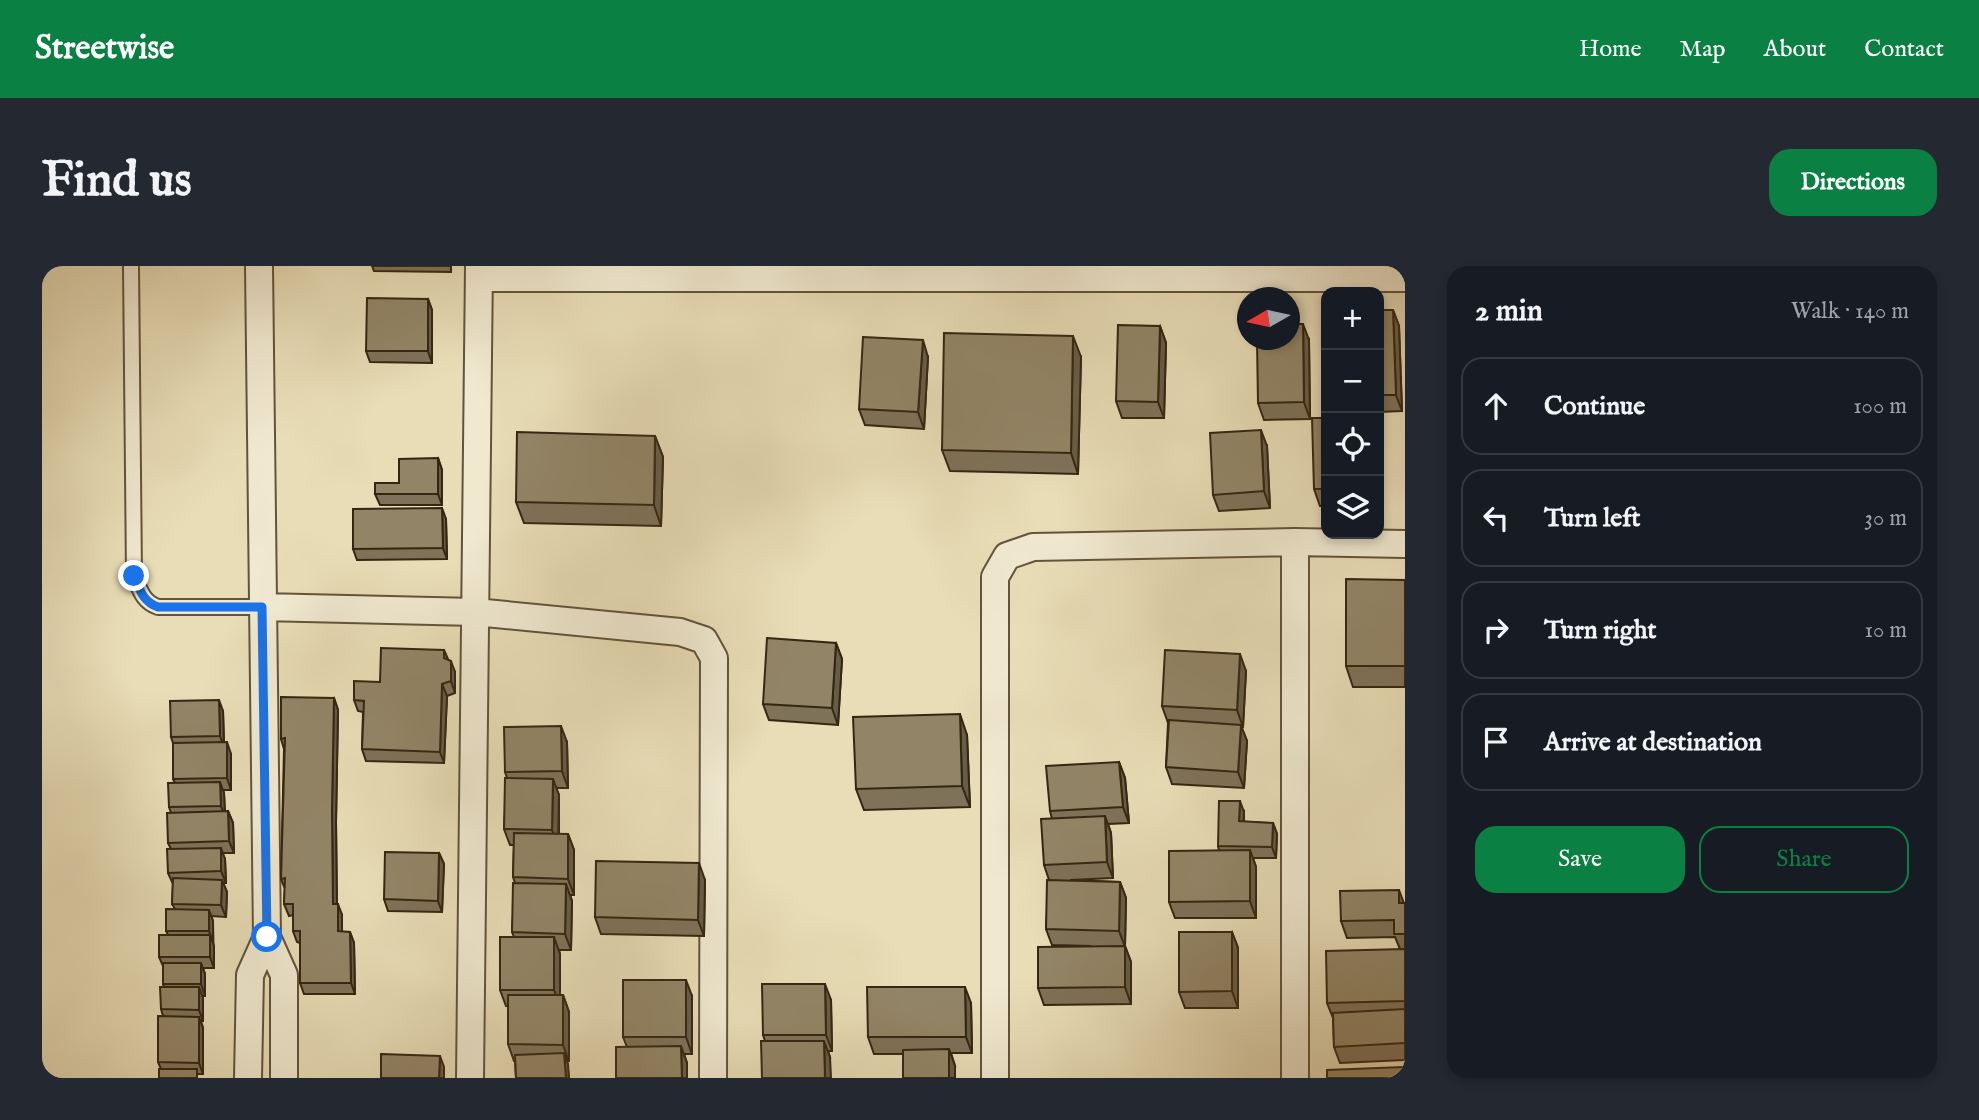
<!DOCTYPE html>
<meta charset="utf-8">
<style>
body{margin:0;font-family:"IM FELL English",serif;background:#242831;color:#f1f3f6}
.controls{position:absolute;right:21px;top:21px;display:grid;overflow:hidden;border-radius:14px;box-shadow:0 4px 10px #0003}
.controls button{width:63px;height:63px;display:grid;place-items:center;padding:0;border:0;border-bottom:2px solid #363941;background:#171b24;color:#f1f3f6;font:35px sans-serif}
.compass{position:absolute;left:1195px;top:21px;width:63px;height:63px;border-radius:50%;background:#171b24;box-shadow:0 4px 10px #0003;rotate:261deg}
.stop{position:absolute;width:21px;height:21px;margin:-16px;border:5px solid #1a73e8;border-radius:50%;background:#fff}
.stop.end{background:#1a73e8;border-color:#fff;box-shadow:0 2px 7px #0008}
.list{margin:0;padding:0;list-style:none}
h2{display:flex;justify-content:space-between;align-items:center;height:91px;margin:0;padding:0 28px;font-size:30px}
h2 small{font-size:23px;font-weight:400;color:#9ea1a6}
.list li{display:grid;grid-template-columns:46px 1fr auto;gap:21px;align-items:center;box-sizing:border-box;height:98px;margin:0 14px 14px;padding:0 14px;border:2px solid #363941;border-radius:21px}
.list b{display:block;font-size:26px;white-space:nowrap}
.list em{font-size:23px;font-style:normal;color:#9ea1a6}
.actions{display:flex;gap:14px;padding:21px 28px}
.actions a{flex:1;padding:16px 0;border:2px solid #0b8043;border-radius:21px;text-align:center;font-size:24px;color:#0b8043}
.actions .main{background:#0b8043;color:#fff}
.icon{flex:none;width:38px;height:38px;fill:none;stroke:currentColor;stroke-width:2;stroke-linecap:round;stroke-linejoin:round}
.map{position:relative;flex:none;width:1363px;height:812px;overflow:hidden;border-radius:21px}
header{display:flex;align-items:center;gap:42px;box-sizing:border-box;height:98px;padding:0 35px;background:#0b8043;color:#fff}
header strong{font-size:33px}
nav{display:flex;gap:38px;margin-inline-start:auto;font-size:24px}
.intro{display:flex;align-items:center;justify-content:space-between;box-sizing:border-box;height:168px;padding:0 42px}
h1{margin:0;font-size:49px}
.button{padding:18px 32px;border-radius:21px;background:#0b8043;color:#fff;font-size:24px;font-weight:700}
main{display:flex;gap:42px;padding:0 42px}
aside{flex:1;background:#171b24;border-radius:21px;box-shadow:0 4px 10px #0003}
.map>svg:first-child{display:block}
</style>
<header>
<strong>Streetwise</strong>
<nav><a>Home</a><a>Map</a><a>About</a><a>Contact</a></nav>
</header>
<div class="intro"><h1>Find us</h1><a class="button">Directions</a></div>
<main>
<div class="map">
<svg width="1363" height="812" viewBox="0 0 1363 812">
<rect width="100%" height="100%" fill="#e8ddb7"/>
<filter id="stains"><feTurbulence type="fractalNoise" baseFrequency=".00286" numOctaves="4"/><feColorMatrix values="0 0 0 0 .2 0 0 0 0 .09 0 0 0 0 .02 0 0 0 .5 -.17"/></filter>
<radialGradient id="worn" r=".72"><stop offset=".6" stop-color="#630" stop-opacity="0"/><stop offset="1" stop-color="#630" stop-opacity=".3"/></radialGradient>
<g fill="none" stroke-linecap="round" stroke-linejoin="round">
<defs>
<path id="lane" d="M89 0 92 310C98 324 101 336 116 341H220"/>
<path id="street" d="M217 0 225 671 242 709V812
M437 12H1363
M220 341 433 346 638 366 662 374 672 392 671 812
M206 812 208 709 225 671
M428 812 437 0
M953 812V311L965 290 991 281 1253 276 1363 278
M1253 812V276"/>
</defs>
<use href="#lane" stroke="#62543a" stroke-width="18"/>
<use href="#street" stroke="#62543a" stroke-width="30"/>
<use href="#lane" stroke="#f0e9d0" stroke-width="14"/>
<use href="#street" stroke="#f0e9d0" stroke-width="26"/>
</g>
<path fill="#7e7259" stroke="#352611" stroke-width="2" d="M330 0H409V6L332 5Z
M386 33 390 44V97L328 96 324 85Z
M1337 44H1351L1357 60 1360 145 1337 146Z
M1118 60 1124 77 1122 152H1080L1074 135Z
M1267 74 1268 153 1222 154 1216 137Z
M886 91 882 163 823 159 817 143Z
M1039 91 1036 208 908 205 900 184Z
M1284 152V240H1278L1272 223Z
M613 170 621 191 619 260 482 257 474 236Z
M1225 180 1228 242 1177 245 1171 229Z
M396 192 400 204V239H338L333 228 357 217Z
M404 253 405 293 315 294 311 283Z
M1363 314V421H1311L1304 400Z
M794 377 800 393 796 459 727 454 721 438Z
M402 384 406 393 413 406V427L405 430 402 497 324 495 320 483 321 446 316 445 312 434 338 416Z
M1204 405 1201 461H1199L1205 475 1202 522 1130 518 1124 501 1126 457 1120 440Z
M292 432 296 444 294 556 295 638 300 649V666H308L312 677 313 728H262L258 717V677L255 676 251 665V649L247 650 242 638 243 623 239 613 242 483 239 473Z
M181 445 182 476 189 488V524H181L182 527 183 546 186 545 191 557 192 587H180L183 593 184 617H181L185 626 184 651 169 650 171 655 172 702H161L163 708V730H160L161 732V755H159L161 762V808H157L119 803 116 796 121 750 119 743 122 721 121 718V700L117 691 126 669 124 665 133 643 130 638 131 618 126 607 129 583 126 577 129 547 127 541 133 517 131 513V477L129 471Z
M925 469 928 541 822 544 814 523Z
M525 476 526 522H514L517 529V568H526L532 584V629H528L530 635 529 684H517L518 688V729H521L527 746V795H525L527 812H474L473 795H472L466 778V740H464L458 724 472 671 470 666 473 617 471 611 472 579H468L462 563 465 512 463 506Z
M1077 496 1083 512 1087 557 1066 558 1069 567 1071 612 1028 614 1078 616 1084 632 1083 680 1089 696V738L1002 739 996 722 1047 680 1010 679 1004 663 1007 614 1002 599 1010 553 1008 545Z
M1202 546V556L1231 557 1235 568 1234 592H1211L1214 601V652H1133L1127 636 1177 585 1176 580Z
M397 587 402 598 400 646 346 645 342 633Z
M663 614 662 670 559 668 553 651Z
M1363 637V794L1298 797 1292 781 1291 752 1285 737 1358 683 1353 671 1305 672 1299 655Z
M1190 666 1196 682V742H1143L1137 726Z
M650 730V788H642L645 797V812H574L585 781 581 771Z
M789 734 790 785H786L788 791 723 775 721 769Z
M929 737 930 787H909L913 800 861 788H832L826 771Z"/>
<path fill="#665d48" stroke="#352611" stroke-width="2" d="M386 33 390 44V97L386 85Z
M1351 44 1357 60 1360 145 1354 129Z
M1261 58 1267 74 1268 153 1262 136Z
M1118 60 1124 77 1122 152 1116 136Z
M1031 70 1039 91 1036 208 1029 187Z
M881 74 886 91 882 163 876 146Z
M1219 164 1225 180 1228 242 1222 225Z
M613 170 621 191 619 260 612 239Z
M396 192 400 204V239L396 228Z
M400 242 404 253 405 293 401 282Z
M794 377 800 393 796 459 790 442Z
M1198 388 1204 405 1201 461 1195 444Z
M409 395 413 406V427L409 415Z
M400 418 405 430 402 497 398 486Z
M292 432 296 444 294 556 295 649 291 638 290 544Z
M177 434 181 445 182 481 178 470Z
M918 448 925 469 928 541 920 520Z
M1199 459 1205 475 1202 522 1196 506Z
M519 460 525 476 526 522 520 505Z
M185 476 189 488V524L185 512Z
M1077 496 1083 512 1087 557 1081 541Z
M511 513 517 529 516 580 510 564Z
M178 516 182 527 183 551 179 540Z
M1198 535 1202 546 1201 567 1197 555Z
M186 545 191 557 192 587 187 575Z
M1063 550 1069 567 1071 612 1065 596Z
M1231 557 1235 568 1234 592 1230 581Z
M526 568 532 584V629L526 613Z
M179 582 183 593 184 617 179 605Z
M1208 584 1214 601V652L1208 635Z
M397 587 402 598 400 646 396 635Z
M657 597 663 614 662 670 656 654Z
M180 614 185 626 184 651 179 639Z
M1078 616 1084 632 1083 681 1077 665Z
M524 618 530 635 529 684 523 668Z
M1357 624 1363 640 1357 637Z
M296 638 300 649V677L296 665Z
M167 644 171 655V677L167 665Z
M308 666 312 677 313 728 309 717Z
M1190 666 1196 682V742L1190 725Z
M168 669 172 680V702L168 691Z
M512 671 518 688V741L512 724Z
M1083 680 1089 696V738L1083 721Z
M159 697 163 708V730L159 718Z
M644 714 650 730V788L644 771Z
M783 718 789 734 790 785 784 769Z
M157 721 161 732V755L157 744Z
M923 721 929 737 930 787 924 771Z
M521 729 527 746V795L521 779Z
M157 751 161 762V808L157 797Z
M782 775 788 791 789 812H783Z
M639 780 645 797V812H640Z
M907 783 913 800V812H907Z
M522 787 526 798 527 812H524Z
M398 790 402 801V812H397Z"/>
<path fill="#928567" stroke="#352611" stroke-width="2" d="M325 32 386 33V85H324Z
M1337 44H1351L1354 129H1337Z
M1248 58H1261L1262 136 1216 137 1215 74H1248Z
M1076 59 1118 60 1116 136 1074 135Z
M902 67 1031 70 1029 187 900 184Z
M821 71 881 74 876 146 817 143Z
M1270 152H1284V223H1272Z
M1219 164 1222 225 1171 229 1168 167Z
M475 166 613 170 612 239 474 236Z
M396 192V228H333V217H357V193Z
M400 242 401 282 311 283V243Z
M1304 313 1363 314V400H1304Z
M725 372 794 377 790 442 721 438Z
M339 382 402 384V392L409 395V415L400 418 398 486 320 483 322 435 312 434V415L338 416Z
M1123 384 1198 388 1195 444 1120 440Z
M239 431 292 432 290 544 291 638H296V665L308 666 309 717H258V665H251V638H242L243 612 239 613 243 472 239 473Z
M177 434 178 470 129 471 128 435Z
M918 448 920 520 814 523 811 451Z
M1127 454 1199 459 1196 506 1124 501Z
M519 460 520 505 463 506 462 461Z
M185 476V512L131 513V477Z
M1077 496 1081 541 1008 545 1004 500Z
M463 512 511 513 510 564 462 563Z
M178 516 179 540 127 541 126 517Z
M1177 535H1198L1197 555 1231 557 1230 581 1176 580Z
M186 545 187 575 126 577 125 547Z
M1063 550 1065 596 1002 599 999 553Z
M472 567 526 568V613L471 611Z
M179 582V605L126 607 125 583Z
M1208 584V635L1127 636V585Z
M343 586 397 587 396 635 342 633Z
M554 595 657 597 656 654 553 651Z
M131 612 180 614 179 639 130 638Z
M1005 614 1078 616 1077 665 1004 663Z
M471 617 524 618 523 668 470 666Z
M1357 624V637H1363V668H1352V654L1299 655 1298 625Z
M124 643 167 644V665H124Z
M1137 666H1190V725L1137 726Z
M117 669H168V691H117Z
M458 671H512V724H458Z
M1083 680V721L996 722V681Z
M1363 683V735L1285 737 1284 685Z
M121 697H159V718H121Z
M581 714H644V771H581Z
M720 718H783L784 769H721Z
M118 721H157V744L119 743Z
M825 721H923L924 771H826Z
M466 729H521V779L466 778Z
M1363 743V777L1292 781 1291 747Z
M116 750 157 751V797L116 796Z
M719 775H782L783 812H720Z
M639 780 640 812H574V781Z
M907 783V812H861V784Z
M522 787 524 812H474L473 789Z
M339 788 398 790 397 812H339Z
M1361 801V812H1285V804Z
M117 803H155V812H117Z"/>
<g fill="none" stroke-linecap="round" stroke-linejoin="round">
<path stroke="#1a73e8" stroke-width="9" d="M92 310C98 324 101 336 116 341H220L225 671"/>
</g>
<rect width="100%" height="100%" filter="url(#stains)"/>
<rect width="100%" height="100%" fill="url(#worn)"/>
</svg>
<div class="controls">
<button>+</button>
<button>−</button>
<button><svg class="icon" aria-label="locate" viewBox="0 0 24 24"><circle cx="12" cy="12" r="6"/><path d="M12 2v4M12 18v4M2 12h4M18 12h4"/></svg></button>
<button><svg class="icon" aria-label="layers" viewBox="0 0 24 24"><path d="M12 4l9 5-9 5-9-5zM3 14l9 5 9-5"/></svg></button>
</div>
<svg class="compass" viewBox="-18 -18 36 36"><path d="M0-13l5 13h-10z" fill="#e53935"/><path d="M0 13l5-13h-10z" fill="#9ea1a6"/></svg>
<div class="stop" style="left:225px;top:671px"></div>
<div class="stop end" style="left:92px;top:310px"></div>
</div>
<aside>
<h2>2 min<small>Walk · 140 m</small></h2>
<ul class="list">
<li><svg class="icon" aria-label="ahead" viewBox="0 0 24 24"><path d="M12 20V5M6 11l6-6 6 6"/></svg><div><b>Continue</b></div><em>100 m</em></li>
<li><svg class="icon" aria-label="left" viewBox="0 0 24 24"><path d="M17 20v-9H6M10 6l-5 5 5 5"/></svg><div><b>Turn left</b></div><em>30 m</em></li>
<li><svg class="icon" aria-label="right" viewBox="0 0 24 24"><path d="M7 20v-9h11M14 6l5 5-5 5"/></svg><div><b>Turn right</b></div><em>10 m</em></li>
<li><svg class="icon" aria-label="arrive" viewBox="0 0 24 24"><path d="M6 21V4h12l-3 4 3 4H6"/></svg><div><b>Arrive at destination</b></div></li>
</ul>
<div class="actions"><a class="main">Save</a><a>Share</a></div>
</aside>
</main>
